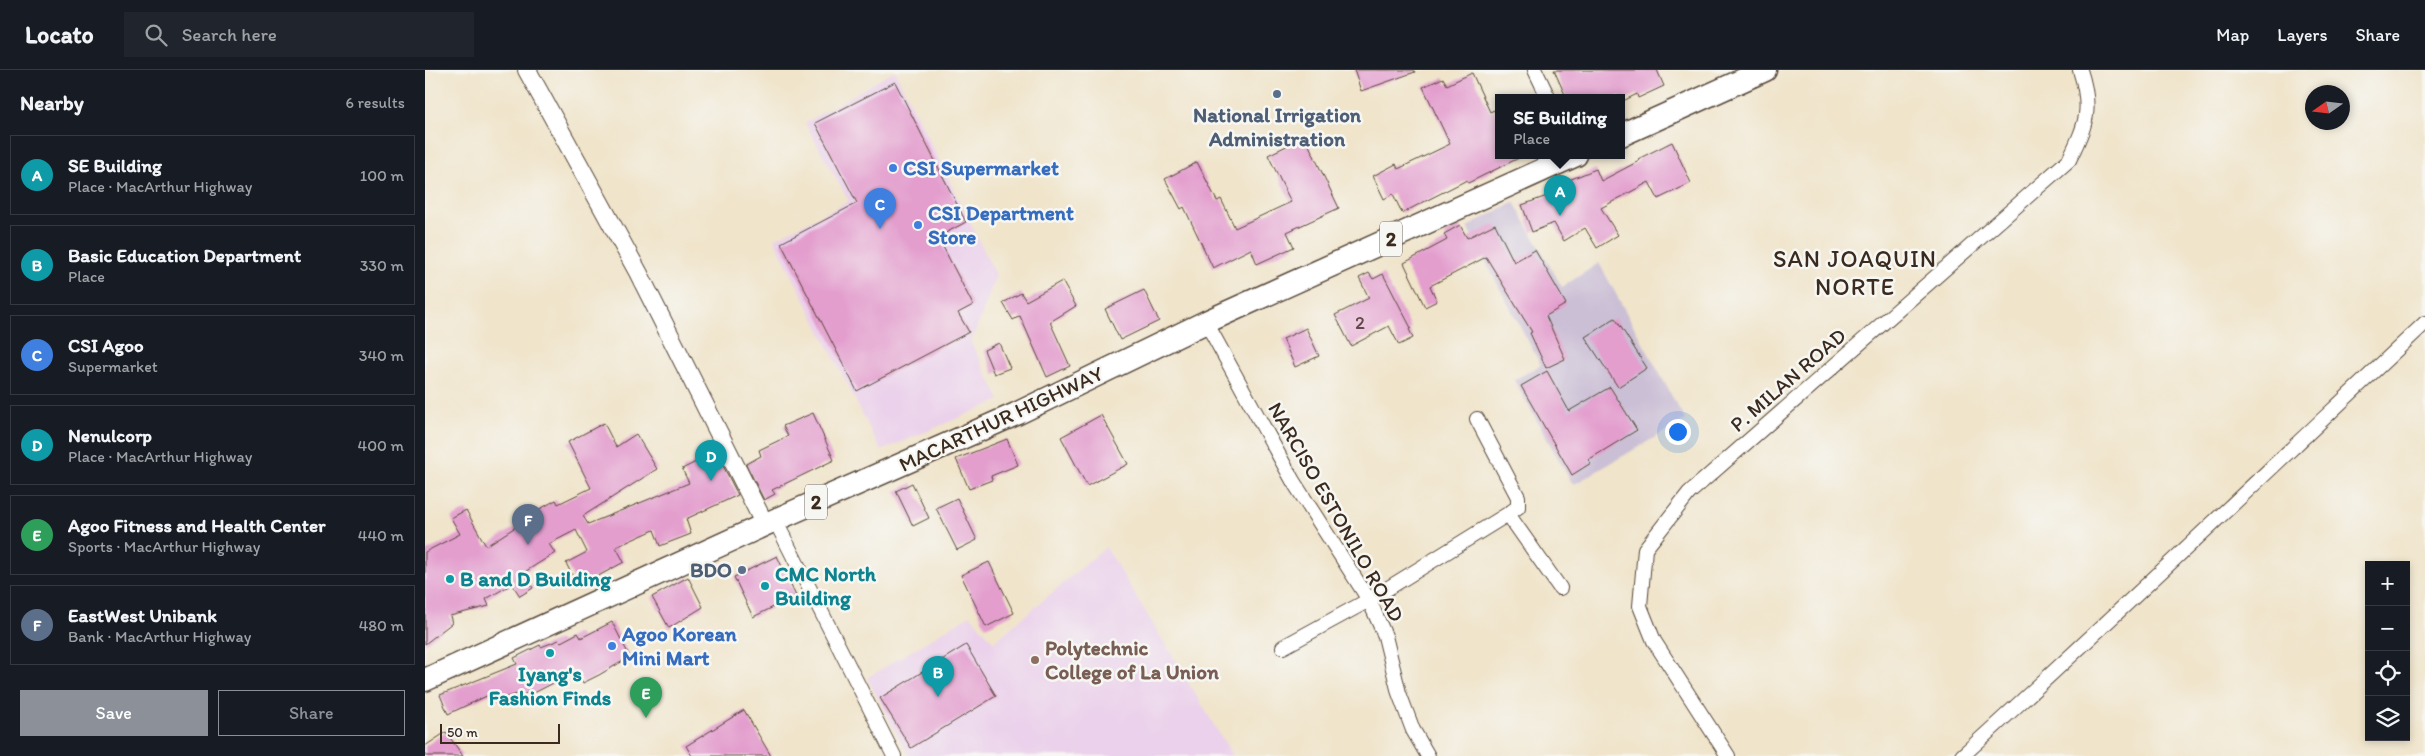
<!DOCTYPE html>
<meta charset="utf-8">
<style>
body{margin:0;font-family:Itim,sans-serif;background:#20242c;color:#f1f3f6}
.controls{position:absolute;right:15px;bottom:15px;display:grid;overflow:hidden;border-radius:0px;box-shadow:0 2px 8px #0003}
.controls button{width:45px;height:45px;display:grid;place-items:center;padding:0;border:0;border-bottom:1px solid #363941;background:#171b24;color:#f1f3f6;font:25px sans-serif}
.compass{position:absolute;left:1880px;top:15px;width:45px;height:45px;border-radius:50%;background:#171b24;box-shadow:0 2px 8px #0003;rotate:256deg}
.scale{position:absolute;left:15px;bottom:12px;width:120px;box-sizing:border-box;padding-left:5px;border:2px solid #3b2a1e;border-top:0;font-size:14px;line-height:18px;white-space:nowrap;color:#3b2a1e;-webkit-text-stroke:4px #f6f6f2;paint-order:stroke}
.you{position:absolute;left:1252px;top:361px;width:18px;height:18px;margin:-12px;border:4px solid #fff;border-radius:50%;background:#1a73e8;box-shadow:0 0 0 8px #1a73e833}
.badge{display:grid;place-items:center;width:32px;height:32px;border-radius:50%;background:#8c9099;color:#fff;font-size:16px;font-weight:700}
.pin{position:absolute;translate:-50% -41px;filter:drop-shadow(0 1px 2px #0008)}
.pin::after{content:'';position:absolute;top:26px;width:18px;height:15px;background:inherit;clip-path:polygon(0 0,100% 0,50% 100%)}
.popup{position:absolute;left:1070px;top:24px;width:130px;height:65px;box-sizing:border-box;display:grid;place-content:center;border-radius:0px;background:#171b24;filter:drop-shadow(0 1px 4px #0005);font-size:16px;white-space:nowrap;color:#9ea1a6}
.popup b{font-size:19px;color:#f1f3f6}
.popup::after{content:'';position:absolute;left:50%;top:100%;margin-left:-10px;border:10px solid transparent;border-top-color:#171b24}
.list{margin:0;padding:0;list-style:none}
h2{display:flex;justify-content:space-between;align-items:center;height:65px;margin:0;padding:0 20px;font-size:21px}
h2 small{font-size:16px;font-weight:400;color:#9ea1a6}
.list li{display:grid;grid-template-columns:32px 1fr auto;gap:15px;align-items:center;box-sizing:border-box;height:80px;margin:0 10px 10px;padding:0 10px;border:1px solid #363941;border-radius:0px}
.list b{display:block;font-size:19px;white-space:nowrap}
.list p{margin:0;font-size:16px;white-space:nowrap;color:#9ea1a6}
.list em{font-size:16px;font-style:normal;color:#9ea1a6}
.actions{display:flex;gap:10px;padding:15px 20px}
.actions a{flex:1;padding:11px 0;border:1px solid #8c9099;border-radius:0px;text-align:center;font-size:18px;color:#8c9099}
.actions .main{background:#8c9099;color:#fff}
.icon{flex:none;width:28px;height:28px;fill:none;stroke:currentColor;stroke-width:2;stroke-linecap:round;stroke-linejoin:round}
.map{position:relative;flex:none;width:2000px;height:686px;overflow:hidden}
header{display:flex;align-items:center;gap:30px;box-sizing:border-box;height:70px;padding:0 25px;background:#171b24;border-bottom:1px solid #363941}
header strong{font-size:24px}
nav{display:flex;gap:28px;margin-inline-start:auto;font-size:18px}
.search{width:350px;height:45px;background:#20242c;display:flex;align-items:center;gap:12px;box-sizing:border-box;padding:0 18px;border-radius:0px;color:#9ea1a6;font-size:19px}
main{display:flex}
aside{flex:1;background:#171b24}
.map>svg:first-child{display:block}
</style>
<header>
<strong>Locato</strong>
<div class="search"><svg class="icon" aria-label="search" viewBox="0 0 24 24"><circle cx="10" cy="10" r="6"/><path d="M15 15l6 6"/></svg>Search here</div>
<nav><a>Map</a><a>Layers</a><a>Share</a></nav>
</header>
<main>
<aside>
<h2>Nearby<small>6 results</small></h2>
<ul class="list">
<li><span class="badge" style="background:#0f9aa8">A</span><div><b>SE Building</b><p>Place · MacArthur Highway</p></div><em>100 m</em></li>
<li><span class="badge" style="background:#0f9aa8">B</span><div><b>Basic Education Department</b><p>Place</p></div><em>330 m</em></li>
<li><span class="badge" style="background:#3f7fe0">C</span><div><b>CSI Agoo</b><p>Supermarket</p></div><em>340 m</em></li>
<li><span class="badge" style="background:#0f9aa8">D</span><div><b>Nenulcorp</b><p>Place · MacArthur Highway</p></div><em>400 m</em></li>
<li><span class="badge" style="background:#2e9e5b">E</span><div><b>Agoo Fitness and Health Center</b><p>Sports · MacArthur Highway</p></div><em>440 m</em></li>
<li><span class="badge" style="background:#5c6f8a">F</span><div><b>EastWest Unibank</b><p>Bank · MacArthur Highway</p></div><em>480 m</em></li>
</ul>
<div class="actions"><a class="main">Save</a><a>Share</a></div>
</aside>
<div class="map">
<svg width="2000" height="686" viewBox="0 0 2000 686">
<rect width="100%" height="100%" fill="#f6f6f2"/>
<filter id="ink" filterUnits="userSpaceOnUse"><feTurbulence type="fractalNoise" baseFrequency=".02" numOctaves="2"/><feDisplacementMap in="SourceGraphic" scale="10" xChannelSelector="R" yChannelSelector="G"/><feConvolveMatrix kernelMatrix="1 2 1 2 8 2 1 2 1" color-interpolation-filters="sRGB"/></filter>
<filter id="wash" filterUnits="userSpaceOnUse"><feTurbulence type="fractalNoise" baseFrequency=".0096" numOctaves="4" result="noise"/><feDisplacementMap in="SourceGraphic" scale="20" xChannelSelector="R" yChannelSelector="G"/><feGaussianBlur stdDeviation="1.12" result="paint"/><feColorMatrix in="noise" values="0 0 0 0 0 0 0 0 0 0 0 0 0 0 0 0 0 1.4 0 .05"/><feComposite in="paint" operator="in"/></filter>
<g filter="url(#wash)">
<rect width="100%" height="100%" fill="#f0e4ca"/>
<path fill="#ebd1eb" d="M470 1 571 205 546 273 575 330 456 381 349 169 424 131 380 53Z
M681 477 808 686H484L442 608 545 545 569 572Z"/>
<path fill="#cbbfd5" d="M1089 132 1137 217 1174 193 1260 350 1148 415 1089 310 1116 295 1042 157Z"/>
<g id="blocks">
<path fill="#e39ece" d="M929 0H989L990 2 936 21Z
M1129 0H1232L1239 16 1213 28 1212 24 1196 32V27H1141Z
M1047 3 1065 42 1069 40 1074 50V85H1100L1043 113 1042 110 977 143 968 124 959 129 948 106 971 94 973 99 1025 74 998 17 1018 8 1022 15Z
M470 12 541 152 513 167 548 235 533 243 544 262 432 321 356 173 432 133 390 53Z
M880 67 914 138 862 162 869 177 832 194 826 179 788 198 759 137 756 139 740 109 772 92 792 131 796 129 810 158 866 132 843 85Z
M1247 72 1266 113 1233 129 1224 112 1176 138 1193 165 1172 178 1160 158 1139 171 1129 153 1107 162 1097 135 1122 126 1141 115 1139 112 1171 99 1176 111 1214 91 1213 89Z
M1070 154 1089 192 1110 180 1141 234 1121 246 1140 289 1121 298 1105 263 1107 262 1061 187 1005 216 1012 231 1000 237 979 193 1022 170 1019 164 1035 155 1042 168Z
M944 203 948 209 958 204 986 258 984 259 988 268 974 275 964 256 926 276 910 245 944 228 934 208Z
M637 211 651 236 625 252 645 296 622 307 595 246 588 250 578 233 596 223 601 231Z
M719 220 734 251 695 270 680 239Z
M1190 248 1222 298 1193 317 1160 267Z
M881 258 894 286 870 297 858 269Z
M574 273 585 298 569 304 559 280Z
M1122 301 1144 341 1185 317 1212 360 1163 390 1166 393 1147 405 1096 316Z
M388 343 409 390 347 420 350 424 339 430 321 394 336 386 334 380 363 366 358 356Z
M676 345 703 394 662 416 636 367Z
M179 353 191 377 211 364 232 399 158 446 163 454 264 413 257 399 291 382 313 425 261 449 266 464 235 476 229 460 191 477 199 492 153 517 141 493 162 482 151 460 124 474 130 483 98 503 108 518 95 526 87 514 61 529 64 536 25 546 27 553 0 574V482L35 464 26 448 41 440 61 476 114 442 113 440 131 430 133 434 166 418 143 372Z
M582 369 593 395 566 406 567 410 544 419 531 389Z
M487 413 504 448 488 456 471 421Z
M532 428 552 470 532 480 511 438Z
M352 486 371 526 328 547 309 507Z
M564 492 589 543 561 557 536 505Z
M263 507 278 537 244 558 227 527Z
M187 552 205 587 174 605 158 613 152 601 107 624 106 621 94 627 93 624 68 631 66 624 23 644 15 625 92 594 89 588 115 575 116 577 134 570 136 572 153 563 156 568Z
M541 575 571 626 486 678 455 628Z
M319 640 346 686H267L261 676Z
M21 662 38 686H0V676Z"/>
</g>
</g>
<g filter="url(#ink)">
<use href="#blocks" fill-opacity="0" stroke="#564638" stroke-width="1"/>
<g fill="none" stroke-linecap="round" stroke-linejoin="round">
<defs>
<path id="minor" d="M1110 0 1123 27
M781 252 868 411 944 530 960 566 974 623 988 660 1003 686
M1052 349 1093 427V437L1083 444
M350 450 469 686
M858 577 944 530 1083 444 1135 518
M1303 686 1229 571 1215 536 1220 479 1264 423 1644 90C1661 54 1668 40 1655 0
M1537 686C1693 544 1846 398 2000 253"/>
<path id="tertiary" d="M102 0 213 202 340 455"/>
<path id="trunk" d="M1196 65 1340 0
M0 610 350 450 591 344 781 252 1151 85"/>
</defs>
<use href="#minor" stroke="#564638" stroke-width="16"/>
<use href="#tertiary" stroke="#564638" stroke-width="20"/>
<use href="#trunk" stroke="#564638" stroke-width="25"/>
<use href="#minor" stroke="#fff" stroke-width="14"/>
<use href="#tertiary" stroke="#fff" stroke-width="18"/>
<use href="#trunk" stroke="#fff" stroke-width="22"/>
</g>
</g>
<g fill="#5c6f8a" stroke="#f6f6f2" stroke-width="2">
<circle cx="852" cy="24" r="5"/>
<circle cx="317" cy="500" r="5"/>
</g>
<g fill="#3f7fe0" stroke="#f6f6f2" stroke-width="2">
<circle cx="468" cy="98" r="5"/>
<circle cx="493" cy="155" r="5"/>
<circle cx="187" cy="576" r="5"/>
</g>
<g fill="#0f9aa8" stroke="#f6f6f2" stroke-width="2">
<circle cx="25" cy="509" r="5"/>
<circle cx="340" cy="516" r="5"/>
<circle cx="125" cy="583" r="5"/>
</g>
<circle fill="#8d6e63" stroke="#f6f6f2" stroke-width="2" cx="610" cy="590" r="5"/>
<g text-anchor="middle" stroke-width="5" stroke-linejoin="round" paint-order="stroke">
<g font-size="19" fill="#65474a">
<text x="935" y="259">2</text>
</g>
<g fill="#f6f6f2" stroke="#73675e" stroke-width="1">
<rect x="955" y="151.5" width="22" height="35" rx="4"/>
<rect x="380" y="414.5" width="22" height="35" rx="4"/>
</g>
<g font-size="20" font-weight="bold" fill="#3b2a1e">
<text x="966" y="176">2</text>
<text x="391" y="439">2</text>
</g>
<g font-size="21" font-weight="bold" fill="#4e5e75" stroke="#f6f6f2">
<text x="852" y="52">National Irrigation<tspan x="852" dy="24">Administration</tspan></text>
<text x="307" y="507" text-anchor="end">BDO</text>
</g>
<g font-size="21" font-weight="bold" fill="#366cbe" stroke="#f6f6f2" text-anchor="start">
<text x="478" y="105">CSI Supermarket</text>
<text x="503" y="150">CSI Department<tspan x="503" dy="24">Store</tspan></text>
<text x="197" y="571">Agoo Korean<tspan x="197" dy="24">Mini Mart</tspan></text>
</g>
<g font-size="21" fill="#3b2a1e" stroke="#f6f6f2">
<text transform="translate(1363 310) rotate(-41)" y="7">P. MILAN ROAD</text>
<text transform="translate(576 349) rotate(-25)" y="7">MACARTHUR HIGHWAY</text>
<text transform="translate(911 442) rotate(60)" y="7">NARCISO ESTONILO ROAD</text>
</g>
<g font-size="21" font-weight="bold" fill="#0d838f" stroke="#f6f6f2" text-anchor="start">
<text x="350" y="511">CMC North<tspan x="350" dy="24">Building</tspan></text>
<text x="35" y="516">B and D Building</text>
<text x="125" y="611" text-anchor="middle">Iyang's<tspan x="125" dy="24">Fashion Finds</tspan></text>
</g>
<g font-size="21" font-weight="bold" fill="#785e54" stroke="#f6f6f2" text-anchor="start">
<text x="620" y="585">Polytechnic<tspan x="620" dy="24">College of La Union</tspan></text>
</g>
<g font-size="24" letter-spacing="1" fill="#3b2a1e" stroke="#f6f6f2">
<text x="1430" y="197">SAN JOAQUIN<tspan x="1430" dy="28">NORTE</tspan></text>
</g>
</g>
</svg>
<div class="controls">
<button>+</button>
<button>−</button>
<button><svg class="icon" aria-label="locate" viewBox="0 0 24 24"><circle cx="12" cy="12" r="6"/><path d="M12 2v4M12 18v4M2 12h4M18 12h4"/></svg></button>
<button><svg class="icon" aria-label="layers" viewBox="0 0 24 24"><path d="M12 4l9 5-9 5-9-5zM3 14l9 5 9-5"/></svg></button>
</div>
<svg class="compass" viewBox="-18 -18 36 36"><path d="M0-13l5 13h-10z" fill="#e53935"/><path d="M0 13l5-13h-10z" fill="#9ea1a6"/></svg>
<div class="scale">50 m</div>
<div class="you"></div>
<div class="pin badge" style="left:1135px;top:146px;background:#0f9aa8">A</div>
<div class="popup"><b>SE Building</b>Place</div>
<div class="pin badge" style="left:513px;top:627px;background:#0f9aa8">B</div>
<div class="pin badge" style="left:455px;top:159px;background:#3f7fe0">C</div>
<div class="pin badge" style="left:286px;top:411px;background:#0f9aa8">D</div>
<div class="pin badge" style="left:221px;top:648px;background:#2e9e5b">E</div>
<div class="pin badge" style="left:103px;top:475px;background:#5c6f8a">F</div>
</div>
</main>
